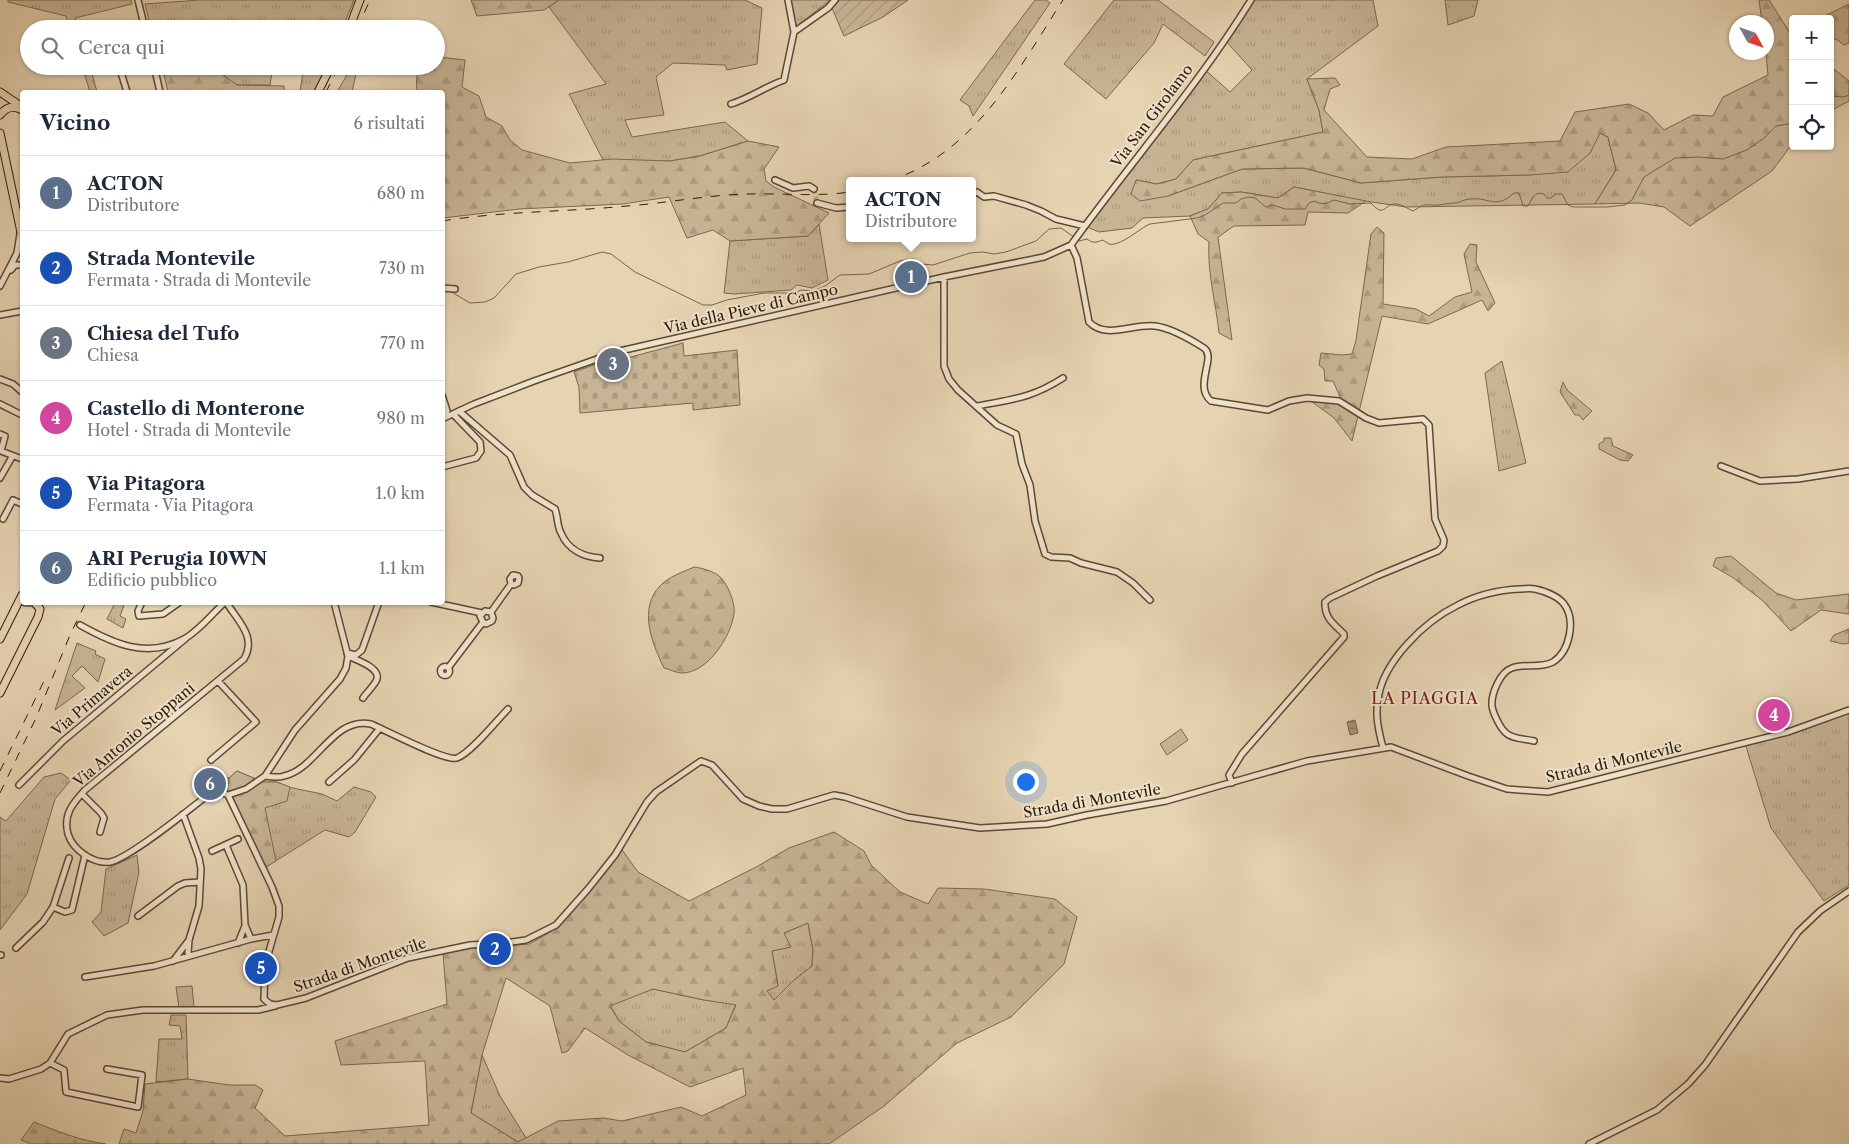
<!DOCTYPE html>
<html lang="it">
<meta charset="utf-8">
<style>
body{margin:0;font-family:"Libre Caslon Text",serif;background:#f2f2f3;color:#1f2937}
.controls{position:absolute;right:15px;top:15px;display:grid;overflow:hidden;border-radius:5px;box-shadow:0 1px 4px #0004}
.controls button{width:45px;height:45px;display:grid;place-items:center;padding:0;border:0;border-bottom:1px solid #e0e1e3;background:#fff;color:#1f2937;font:25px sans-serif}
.compass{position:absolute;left:1729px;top:15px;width:45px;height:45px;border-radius:50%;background:#fff;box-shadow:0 1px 4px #0004;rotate:130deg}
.you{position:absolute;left:1025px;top:781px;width:18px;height:18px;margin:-12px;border:4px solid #fff;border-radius:50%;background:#1a73e8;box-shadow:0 0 0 8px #1a73e833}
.badge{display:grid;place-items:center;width:32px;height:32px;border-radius:50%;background:#111827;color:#fff;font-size:16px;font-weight:700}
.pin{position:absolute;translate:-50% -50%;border:2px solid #fff;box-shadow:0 1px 5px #0006}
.popup{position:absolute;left:846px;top:177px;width:130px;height:65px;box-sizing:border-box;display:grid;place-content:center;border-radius:5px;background:#fff;filter:drop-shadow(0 1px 4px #0005);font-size:16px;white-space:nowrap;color:#747a83}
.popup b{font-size:19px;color:#1f2937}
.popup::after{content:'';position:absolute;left:50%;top:100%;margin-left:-10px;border:10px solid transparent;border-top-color:#fff}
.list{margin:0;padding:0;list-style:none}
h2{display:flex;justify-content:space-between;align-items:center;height:65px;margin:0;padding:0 20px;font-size:21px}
h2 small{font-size:16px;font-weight:400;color:#747a83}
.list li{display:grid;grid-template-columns:32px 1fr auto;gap:15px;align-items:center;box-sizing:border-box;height:75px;padding:0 20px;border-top:1px solid #e0e1e3}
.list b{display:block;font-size:19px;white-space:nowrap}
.list p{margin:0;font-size:16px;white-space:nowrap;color:#747a83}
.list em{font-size:16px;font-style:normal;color:#747a83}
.icon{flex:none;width:28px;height:28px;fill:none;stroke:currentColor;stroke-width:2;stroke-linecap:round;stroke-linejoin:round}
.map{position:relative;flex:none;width:1849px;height:1144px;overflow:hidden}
.search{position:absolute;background:#fff;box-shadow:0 1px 4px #0004;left:20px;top:20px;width:425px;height:55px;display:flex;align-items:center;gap:12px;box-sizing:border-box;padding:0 18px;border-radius:28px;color:#747a83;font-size:19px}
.panel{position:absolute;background:#fff;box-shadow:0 1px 4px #0004;left:20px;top:90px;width:425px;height:515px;border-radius:5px}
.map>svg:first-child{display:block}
</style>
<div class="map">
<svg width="1849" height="1144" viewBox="0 0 1849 1144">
<defs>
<pattern id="grass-tufts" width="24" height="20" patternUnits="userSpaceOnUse" patternTransform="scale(1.25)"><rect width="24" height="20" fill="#c7b495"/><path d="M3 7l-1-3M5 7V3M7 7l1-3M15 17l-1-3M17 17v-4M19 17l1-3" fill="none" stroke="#ab9a7f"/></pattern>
<pattern id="forest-firs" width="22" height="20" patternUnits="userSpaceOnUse" patternTransform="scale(1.25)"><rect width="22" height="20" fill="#c7b495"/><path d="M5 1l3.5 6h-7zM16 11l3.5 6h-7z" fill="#ab9a7f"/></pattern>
<pattern id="cemetery-stones" width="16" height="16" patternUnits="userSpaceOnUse" patternTransform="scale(1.25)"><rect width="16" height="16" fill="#c7b495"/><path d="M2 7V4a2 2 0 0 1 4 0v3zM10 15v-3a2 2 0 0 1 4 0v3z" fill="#ab9a7f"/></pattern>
<pattern id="garden-furrows" width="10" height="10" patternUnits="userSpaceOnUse" patternTransform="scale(1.25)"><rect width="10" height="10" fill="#c7b495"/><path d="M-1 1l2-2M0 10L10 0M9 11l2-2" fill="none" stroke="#ab9a7f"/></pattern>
<pattern id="water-rules" width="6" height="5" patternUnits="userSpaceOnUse" patternTransform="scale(1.25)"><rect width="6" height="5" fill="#a89477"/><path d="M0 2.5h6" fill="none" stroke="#897860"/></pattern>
</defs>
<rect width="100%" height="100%" fill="#e6d3b2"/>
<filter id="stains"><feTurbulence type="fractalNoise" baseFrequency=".004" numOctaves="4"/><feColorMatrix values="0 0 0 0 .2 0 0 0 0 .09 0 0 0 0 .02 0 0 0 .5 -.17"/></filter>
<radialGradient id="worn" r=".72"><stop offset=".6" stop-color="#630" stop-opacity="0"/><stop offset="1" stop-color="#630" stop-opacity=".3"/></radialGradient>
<path fill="url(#grass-tufts)" stroke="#7b684d" d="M8 0H131L132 4 75 18 80 29H70L66 16 8 2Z
M200 0H354L342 29H151L145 4Z
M559 0H745L762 8 757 64 727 70 725 65 673 63 656 77 664 115 625 120 632 137 725 122 748 141 700 156 670 161 603 160 569 94 606 84 549 7Z
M790 0H830L796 27 794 23Z
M1035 0H1046L1050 3 973 116 969 106 960 100Z
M1114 0H1158L1214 42 1205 56 1163 24 1154 43 1106 99 1064 64Z
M1251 0H1373L1378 26 1307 79 1319 110 1323 132 1193 160 1176 179 1157 184 1136 180 1168 196 1242 169 1304 168 1361 183 1442 177 1530 175 1590 153 1599 133 1608 137 1616 170 1595 204 1406 207 1358 200 1294 187 1278 198 1241 192 1222 193 1208 209 1190 216 1143 218 1132 228 1099 232 1085 226 1204 69 1230 92 1252 70 1225 40Z
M1445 0H1478L1474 16 1448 25Z
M82 66H90L97 92H90Z
M161 66H273L270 85H236L215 69 164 75Z
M304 66H328L315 92H300Z
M352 66H356V74L352 92H337Z
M819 224 828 280 812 288 797 285 791 290 735 294 724 293 730 241 808 236Z
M1502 361 1526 463 1499 471 1485 373Z
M115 603H125L120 616 126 619 123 628 107 619Z
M77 643 96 651 95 654 105 659 98 682 82 666 72 676 85 688 55 710Z
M1849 710V885L1824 901 1771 828 1745 743Z
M237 771 263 782H277L288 787 322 794 337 801 354 787 371 792 376 797 355 832 349 837 325 830 266 867 227 790 229 778Z
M61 773 71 780 55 799 27 894 0 930V817L6 821 44 777Z
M137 855 139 872 128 923 104 936 92 922 101 912 106 869Z
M808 923 813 950 812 966 793 981 774 1000 766 991 778 985 772 951 790 947 784 933Z
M192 986 194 1007 179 1008 176 987Z
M653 989 704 1000 736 1004 726 1028 685 1052 646 1042 619 1021 610 1005Z
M171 1015H186L188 1079 156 1082 159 1039H182L180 1026 169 1025Z
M482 1055 500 1096 526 1138 518 1142 471 1113Z"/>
<path fill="url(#forest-firs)" stroke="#7b684d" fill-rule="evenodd" d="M471 0H559L544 10 477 16Z
M1759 0H1769L1790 33 1793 32V143L1772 171 1690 226 1664 207 1639 203 1595 204 1616 170 1608 137 1600 133 1590 153 1568 172 1530 175 1442 177 1361 183 1304 168 1242 169 1168 196 1140 201 1131 194 1136 180 1157 184 1176 179 1193 160 1323 132 1319 110 1307 79 1335 78 1340 85 1330 89 1324 110 1367 157 1412 159 1446 147 1560 141 1575 112 1629 104 1648 113 1664 130 1693 115 1713 116 1723 97 1768 75 1766 53V22H1762Z
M1849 4V43L1844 45 1836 39 1830 40V19H1819Z
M439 57 465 60 462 87 479 96 486 117 502 126 510 140 522 150 570 163 612 159 670 161 700 156 748 141 779 147 764 169 766 181 774 187 829 213 808 236 730 241 713 230 687 238 669 197 623 204 519 209 443 218 442 92H417C416 82 416 75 420 66H436V58Z
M1830 66 1849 81V101L1830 111Z
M215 69 237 85 284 86V92H168L164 75Z
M1294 187 1366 201 1348 213 1308 212 1305 225 1234 226 1218 237 1232 340 1219 333C1216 303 1207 272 1209 242L1198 234 1190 216 1208 209 1222 193 1241 192 1278 198Z
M1377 227 1384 233 1383 304 1416 309 1429 316 1455 297 1472 292 1464 254 1470 244 1477 245 1476 262 1495 303 1488 311 1482 300 1428 324 1382 316 1352 441 1334 418 1307 398 1339 401 1341 399 1333 381H1325L1324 369 1319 365 1321 353 1341 355 1352 354 1356 340 1371 234Z
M1563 382 1567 390 1592 411 1583 420 1579 415H1575L1560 392Z
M1604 438H1611L1613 446 1633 455 1628 461 1620 460 1599 449V444L1604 441Z
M1731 556 1776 593 1796 600 1849 594V614L1821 610 1791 631 1762 600 1732 577 1713 566 1716 558Z
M694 567C702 568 713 571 719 576 727 582 736 604 734 614 731 636 708 673 682 673 676 673 669 669 664 668 652 643 638 609 660 586 668 577 683 572 694 567Z
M1849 629V643L1843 644 1830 641 1834 635Z
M237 771 263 782H277L290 787 287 801 265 808 276 861 266 867 227 790 229 778Z
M834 832 864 851 871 865 900 892 928 904 938 888 984 889 1055 899 1077 917 1064 964 1011 1017 957 1043 884 1106 829 1144H119L124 1129 136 1133 143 1111 145 1084 188 1079 229 1085H255L263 1090 255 1108 285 1136 429 1125 425 1061 341 1065 335 1041 447 1004 443 953 505 943V946L529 944 552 931 620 847 638 872 689 901 758 866 789 848ZM808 923 813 950 812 966 793 981 774 1000 767 991 778 986 772 951 791 947 784 933ZM506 978 550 1006 562 1053 568 1051 585 1028 628 1055 690 1087 743 1068 746 1095 702 1116 681 1107 622 1121 603 1118 558 1121 518 1142 471 1113 482 1055ZM653 989 704 1000 736 1005 726 1028 685 1052 646 1042 619 1021 610 1006Z
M34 1122C57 1131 81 1141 106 1144H31L21 1140Z"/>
<path fill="url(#cemetery-stones)" stroke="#7b684d" d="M683 343 684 356 737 350 740 405 693 410V403L580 413 579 387 574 372 607 360 610 370 617 368 616 361Z"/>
<path fill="url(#garden-furrows)" stroke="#7b684d" d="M840 0H908L883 17 844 36 832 8Z
M213 773 229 778 227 790 216 788 206 791 201 774Z"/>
<path fill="#c7b495" stroke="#7b684d" d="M1181 729 1188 740 1167 755 1160 744Z"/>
<path fill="url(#water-rules)" stroke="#786449" d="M1355 720 1358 733 1350 735 1347 722Z"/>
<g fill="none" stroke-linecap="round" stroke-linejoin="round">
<path stroke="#786449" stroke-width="1" d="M1830 96 1844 97 1849 95
M1077 239 1079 241 1087 239C1092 243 1096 243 1102 240 1105 241 1107 243 1109 244 1120 247 1140 228 1150 224L1197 218 1205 215 1223 203H1236L1241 199 1249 197 1255 198 1266 207 1273 205 1285 209H1305L1309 203 1314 201C1322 205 1326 204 1334 200L1350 204 1371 203C1384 218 1384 205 1394 204 1400 203 1408 209 1413 211 1429 201 1425 206 1439 205 1444 204 1449 203 1455 203 1460 203 1464 199 1470 199 1491 197 1495 210 1514 193H1519L1523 206H1528L1533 197 1538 193 1544 194 1547 198H1551L1556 194H1562L1568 205 1573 207H1607L1625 205 1632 200 1644 177 1675 158 1698 157 1723 159 1747 150 1764 138 1776 126 1793 123
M450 291 470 303 485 302 494 298 516 274 539 267 568 262 602 252 611 254 635 272 666 287 703 305H712L727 300 764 293H794L801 290 813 291 825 286 840 275 869 274 900 261 913 259 922 264 933 265 970 253 983 252 994 254 1006 252 1036 241 1049 229 1061 228 1074 237"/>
<path stroke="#c1ae8f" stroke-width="5" stroke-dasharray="5 2.5" stroke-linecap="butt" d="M814 189 817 203"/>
<defs>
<path id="minor" d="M138 0 145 29
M788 0 794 32
M111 66 112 71 120 69
M126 66V68L120 69 127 92
M154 66 160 92
M731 104C750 98 765 87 784 80L794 32 828 8 835 0
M775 180 793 188 809 186 814 189
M972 194 977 192 984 197 994 196 1026 205 1041 211 1056 219 1085 226
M817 203 836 208 850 207
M1071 245 1077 258 1089 322C1106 340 1134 323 1155 326 1171 328 1190 339 1204 348 1217 357 1193 386 1211 401L1268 410 1289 401 1307 398 1339 401 1366 418 1379 423 1423 419 1429 425 1435 519 1444 540 1443 546 1438 551 1377 576 1330 598 1325 602C1324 618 1334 624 1344 634V637L1242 754 1229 775 1232 783
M11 270 15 265H22
M944 277V366L949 379 958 390 997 425 1016 434 1022 464 1030 485 1035 521 1045 554 1051 557 1070 558 1081 563 1117 572 1133 583 1150 600
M0 286 17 253 20 234
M442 288 455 289
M0 315 22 311
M0 379 13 384 22 392
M442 395 447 411 442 414
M0 404 22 415
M978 406C1013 399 1032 398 1063 378
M459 411 510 455 524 487 532 495 555 509C558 517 557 526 561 533 568 550 584 557 600 558
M442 419 474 404 534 381 620 351 944 277 1044 257 1071 245C1130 163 1198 86 1251 0
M0 434 5 436 1 451 22 459
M1721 466 1760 481 1798 479 1849 471
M442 467 476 458 481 451 480 442 453 414
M0 478 12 457
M3 519 13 500 22 504
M142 602 138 611 139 616 163 614 180 602
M226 602C238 621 257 637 244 659L85 790C72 804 63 815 68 834 73 850 93 864 110 862 130 858 190 809 209 794L220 792 228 795
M431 602 482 613
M491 612 511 584 514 585 518 583 519 578 518 576 513 575 510 579 511 584
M80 625C114 644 147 659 184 639 198 632 213 613 225 602
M347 653 356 655 362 650 379 602
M348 656C356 660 380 667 377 679 375 685 367 692 363 698
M440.5 671a4.5 4.5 0 1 1 9 0a4.5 4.5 0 1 1-9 0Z
M448 668 483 622 480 616 485 611 491 612 493 618 492 621 486 624 483 622
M1383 748C1379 732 1375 717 1378 700 1382 662 1425 621 1458 605 1477 595 1498 590 1520 589 1524 589 1530 588 1535 589 1544 591 1558 596 1564 604 1576 620 1570 651 1553 662 1540 669 1525 663 1512 668 1500 672 1491 694 1492 706 1493 713 1500 728 1506 733 1512 739 1526 739 1534 741
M211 760 256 722 218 681
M265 776C271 777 278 778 284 776 317 769 333 716 371 724 385 730 446 762 457 758 471 753 497 720 508 709
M329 782 354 760 380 728
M19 785 63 741 185 639
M82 794 101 813 104 818 100 832
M228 795 246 789 265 776 295 730 340 679 346 668 348 656 334 602
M228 795 272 887 279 906V917L265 965 264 999
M226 845 243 885 245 925 251 939
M212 851 238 839
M53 907 69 858
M138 916 178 886 185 883 200 882
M189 940 188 953 189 956
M238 943 245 926
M16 948 43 922 53 907 65 912 72 910 85 855
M0 955H1
M173 961 189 940 199 906 201 869 199 858 183 814
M85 977 154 966 251 939 273 935
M264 999 270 1004 277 1005 306 998 408 958 470 945 505 943 526 940 556 925 588 889 615 855 647 802 656 792 701 761 712 765 743 799 759 806 772 809H787L834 795 845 797 907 817 980 828 1047 824 1087 815 1166 801 1307 761 1391 747 1468 776 1507 789 1548 792 1788 732 1849 710
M50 1063 64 1070 66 1092 138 1107 142 1075 107 1069
M0 1078 9 1079 41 1069 50 1063 68 1034 107 1015 143 1010H258L275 1006
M1589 1144 1657 1110 1688 1084 1705 1065 1798 932 1820 911 1849 891"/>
<path id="major" d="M349 29 360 0
M0 92 22 107
M318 92 331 66
M0 115C6 107 13 105 22 110
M0 133 22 237
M25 602H30
M0 639 22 595
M0 693 38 617 40 609 34 602"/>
</defs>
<use href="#minor" stroke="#5d4930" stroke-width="8"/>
<use href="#major" stroke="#2f1b05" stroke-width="9"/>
<use href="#minor" stroke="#efe2cd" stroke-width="5"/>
<use href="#major" stroke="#e6d3b2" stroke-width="7"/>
<path stroke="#2f1b05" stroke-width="1" stroke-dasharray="9 9" stroke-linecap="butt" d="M357 29 370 0
M326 92 339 66
M889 181C975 153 1017 71 1063 0
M442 221C504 211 566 212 627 206 667 203 707 195 748 194 782 193 816 197 850 192
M0 771 46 677
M0 793 36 718 70 635 86 602"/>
</g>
<g text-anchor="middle" stroke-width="4" stroke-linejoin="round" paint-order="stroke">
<g font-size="15" fill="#2f1b05" stroke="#efe2cd">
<text transform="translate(1152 116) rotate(-53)" y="5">Via San Girolamo</text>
<text transform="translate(751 309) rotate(-13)" y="5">Via della Pieve di Campo</text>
<text transform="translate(92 701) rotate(-40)" y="5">Via Primavera</text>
<text transform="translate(134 735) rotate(-40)" y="5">Via Antonio Stoppani</text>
<text transform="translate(1614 762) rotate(-13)" y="5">Strada di Montevile</text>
<text transform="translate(1092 801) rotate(-10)" y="5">Strada di Montevile</text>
<text transform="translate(360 965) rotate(-19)" y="5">Strada di Montevile</text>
</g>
<g font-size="16" letter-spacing="1" fill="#7a1f14" stroke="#efe2cd">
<text x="1425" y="704">LA PIAGGIA</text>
</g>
</g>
<rect width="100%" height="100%" filter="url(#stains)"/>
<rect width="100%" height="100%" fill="url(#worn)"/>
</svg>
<div class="controls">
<button>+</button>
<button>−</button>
<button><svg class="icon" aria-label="locate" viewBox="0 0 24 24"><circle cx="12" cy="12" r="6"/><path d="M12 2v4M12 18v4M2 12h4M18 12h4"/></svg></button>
</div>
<svg class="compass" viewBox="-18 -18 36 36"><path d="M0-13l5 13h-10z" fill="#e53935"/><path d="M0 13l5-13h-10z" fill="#747a83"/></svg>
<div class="you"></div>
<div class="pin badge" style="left:911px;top:277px;background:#5c6f8a">1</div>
<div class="popup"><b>ACTON</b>Distributore</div>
<div class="pin badge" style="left:495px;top:949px;background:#1a4fb4">2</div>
<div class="pin badge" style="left:613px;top:364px;background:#6b7280">3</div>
<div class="pin badge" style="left:1774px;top:715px;background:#d1479c">4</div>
<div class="pin badge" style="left:261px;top:968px;background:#1a4fb4">5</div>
<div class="pin badge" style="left:210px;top:784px;background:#5c6f8a">6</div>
<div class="search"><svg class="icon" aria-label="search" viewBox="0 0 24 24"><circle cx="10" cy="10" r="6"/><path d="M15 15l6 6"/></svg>Cerca qui</div>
<section class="panel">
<h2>Vicino<small>6 risultati</small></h2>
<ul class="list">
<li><span class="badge" style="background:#5c6f8a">1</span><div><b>ACTON</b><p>Distributore</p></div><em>680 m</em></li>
<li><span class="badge" style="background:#1a4fb4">2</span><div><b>Strada Montevile</b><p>Fermata · Strada di Montevile</p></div><em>730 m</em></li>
<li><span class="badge" style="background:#6b7280">3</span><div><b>Chiesa del Tufo</b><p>Chiesa</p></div><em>770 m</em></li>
<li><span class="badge" style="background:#d1479c">4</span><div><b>Castello di Monterone</b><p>Hotel · Strada di Montevile</p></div><em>980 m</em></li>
<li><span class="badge" style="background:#1a4fb4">5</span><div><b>Via Pitagora</b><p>Fermata · Via Pitagora</p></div><em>1.0 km</em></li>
<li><span class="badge" style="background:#5c6f8a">6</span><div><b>ARI Perugia I0WN</b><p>Edificio pubblico</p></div><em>1.1 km</em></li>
</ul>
</section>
</div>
